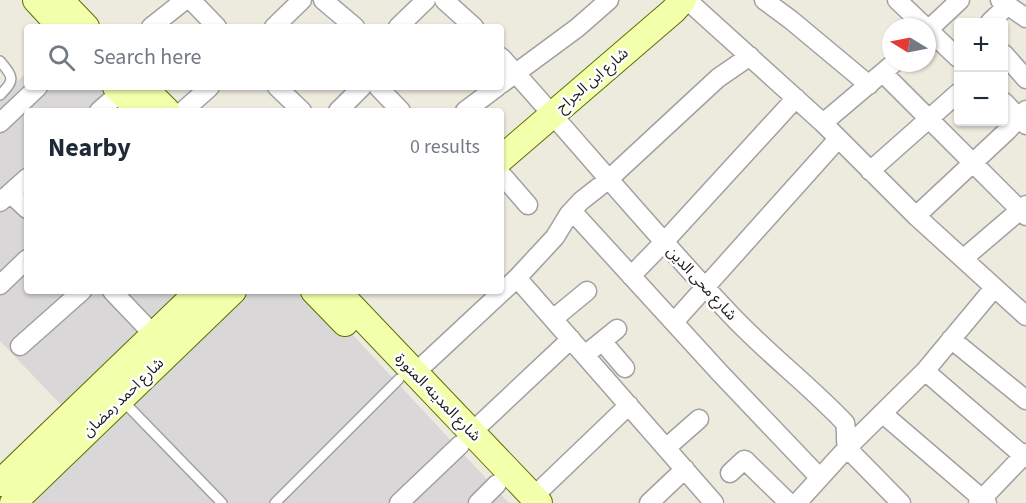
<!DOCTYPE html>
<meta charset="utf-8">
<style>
body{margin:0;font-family:"Source Sans 3","Noto Sans Arabic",sans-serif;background:#f6f6f7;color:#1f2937}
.controls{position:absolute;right:18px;top:18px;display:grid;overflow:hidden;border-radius:6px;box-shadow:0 2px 4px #0004}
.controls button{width:54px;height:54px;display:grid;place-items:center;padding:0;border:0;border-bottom:2px solid #e0e1e3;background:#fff;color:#1f2937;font:30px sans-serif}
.compass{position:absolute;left:882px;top:18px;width:54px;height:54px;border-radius:50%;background:#fff;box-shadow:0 2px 4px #0004;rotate:280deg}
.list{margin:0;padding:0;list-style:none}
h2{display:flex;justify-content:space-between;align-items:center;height:78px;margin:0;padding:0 24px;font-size:26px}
h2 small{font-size:20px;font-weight:400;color:#747a83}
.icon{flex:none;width:33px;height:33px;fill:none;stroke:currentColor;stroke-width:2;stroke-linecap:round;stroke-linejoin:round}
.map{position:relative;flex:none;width:1026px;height:503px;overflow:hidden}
.search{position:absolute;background:#fff;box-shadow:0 2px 4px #0004;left:24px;top:24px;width:480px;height:66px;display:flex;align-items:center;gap:15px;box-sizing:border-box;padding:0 21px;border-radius:6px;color:#747a83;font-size:22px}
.panel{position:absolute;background:#fff;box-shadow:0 2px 4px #0004;left:24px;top:108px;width:480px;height:186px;border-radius:6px}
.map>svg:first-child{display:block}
</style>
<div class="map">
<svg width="1026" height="503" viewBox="0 0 1026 503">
<rect width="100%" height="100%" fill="#edeade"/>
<path fill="#d9d7d7" d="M27 72V87H115L138 111H27V291H193L67 411 0 341V98Z
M231 291H312L509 503H1Z"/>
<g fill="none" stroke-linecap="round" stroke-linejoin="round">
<defs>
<path id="lane" d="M0 61C13 77 16 79 0 95
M122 400 222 503
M275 503 399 379"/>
<path id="street" d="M191 0 217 27
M323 0 355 27
M444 0 474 27
M687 0 823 123 916 216 1026 316
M764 0 791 20 869 85
M897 0 958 58
M1000 0 1026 18
M990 22 1008 5
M151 27 185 0
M274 27 302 0
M398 27 426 0
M927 31 960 0
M1004 54 1026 79
M501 57C579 143 652 232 732 316 768 354 809 385 845 423 847 432 845 439 847 448L901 503
M883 73 1026 216
M501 84 577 28 609 0
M277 87 302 111
M378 87 401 111
M1004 102 1026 125
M99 111 121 92
M183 111 210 87
M338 111 362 87
M465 111 497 87
M0 123 38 87
M823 123 894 63
M870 171 958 93
M501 174 528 205
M10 193 27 209
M0 202 27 178
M572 211 720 373 820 478
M916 216 1008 130 1026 110
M964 258 1026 205
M631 276 664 242 796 98
M517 278 714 503
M0 285 27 259
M112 291 154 335
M553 319 587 291
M674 322 838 139
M951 339 1026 400
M602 341 625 368
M20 346 82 291
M585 355 617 329
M925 371 1026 458
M416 372 517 278 555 237 569 214 581 201 609 179 718 78 750 56
M882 413 987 503
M472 432 571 339
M666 448 699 419
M730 473 744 460H745L789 503
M533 497 629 405
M399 503 460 445
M478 503 497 484
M649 503 685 469
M797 503 847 448 925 371 994 288
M978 503 1026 453"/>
<path id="secondary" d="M36 0 61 27
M60 0 86 27
M116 87 140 111
M143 87 167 111
M501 159 673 11 683 0
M314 291 345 323
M337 291 539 503
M0 483 199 291
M13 503 233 291"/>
</defs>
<use href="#lane" stroke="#a1a1a1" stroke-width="12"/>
<use href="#street" stroke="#a1a1a1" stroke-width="21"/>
<use href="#secondary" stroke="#5a7300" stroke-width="28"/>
<use href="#lane" stroke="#fff" stroke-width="9"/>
<use href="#street" stroke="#fff" stroke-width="18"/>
<use href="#secondary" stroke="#f2ffab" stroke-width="26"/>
</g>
<g text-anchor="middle" stroke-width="5" stroke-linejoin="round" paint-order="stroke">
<g font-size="15" fill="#1a1a1a" stroke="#fff">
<text transform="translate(592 80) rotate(-41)" y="5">شارع ابن الجراح</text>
<text transform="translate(702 283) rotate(47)" y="5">شارع محى الدين</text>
<text transform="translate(123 397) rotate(-44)" y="5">شارع احمد رمضان</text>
<text transform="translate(438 397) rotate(46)" y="5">شارع المدينه المنورة</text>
</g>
</g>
</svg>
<div class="controls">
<button>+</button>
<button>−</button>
</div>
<svg class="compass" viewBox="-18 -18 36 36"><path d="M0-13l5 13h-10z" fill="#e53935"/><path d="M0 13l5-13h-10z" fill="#747a83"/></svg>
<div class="search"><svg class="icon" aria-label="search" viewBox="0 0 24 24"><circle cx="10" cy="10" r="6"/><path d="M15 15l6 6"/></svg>Search here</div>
<section class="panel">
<h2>Nearby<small>0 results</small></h2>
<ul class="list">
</ul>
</section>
</div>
